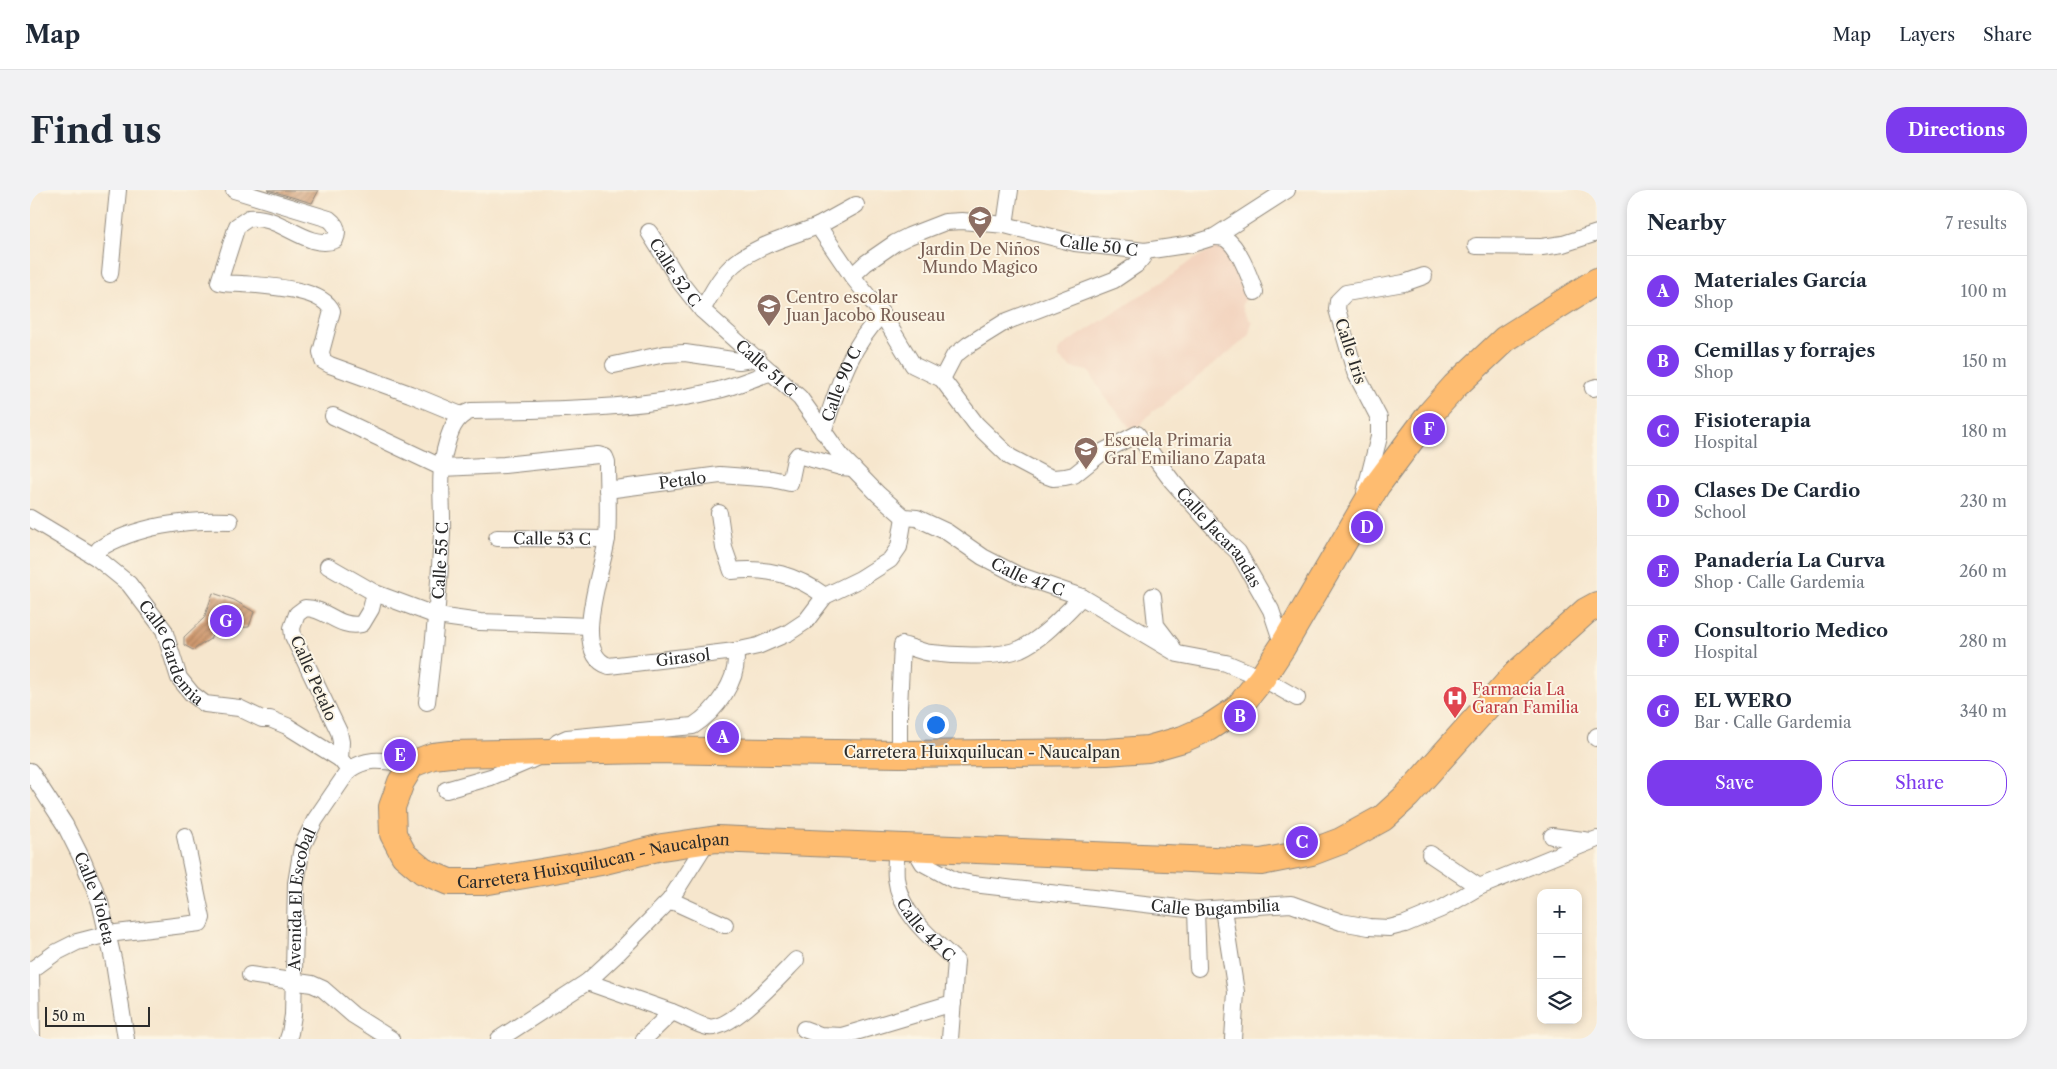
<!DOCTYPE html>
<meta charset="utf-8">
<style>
body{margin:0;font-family:"Libre Caslon Text",serif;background:#f2f2f3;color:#1f2937}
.controls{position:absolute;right:15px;bottom:15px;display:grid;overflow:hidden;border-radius:10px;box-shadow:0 2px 8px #0003}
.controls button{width:45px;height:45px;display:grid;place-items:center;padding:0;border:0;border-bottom:1px solid #e0e1e3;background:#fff;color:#1f2937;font:25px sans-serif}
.scale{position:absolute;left:15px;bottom:12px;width:105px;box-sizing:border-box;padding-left:5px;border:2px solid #2b2b2b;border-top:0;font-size:14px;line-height:18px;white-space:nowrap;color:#2b2b2b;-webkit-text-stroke:4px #fcf5e5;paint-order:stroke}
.you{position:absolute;left:905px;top:534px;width:18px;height:18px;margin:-12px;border:4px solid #fff;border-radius:50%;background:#1a73e8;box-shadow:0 0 0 8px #1a73e833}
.badge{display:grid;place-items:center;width:32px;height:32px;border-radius:50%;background:#7c3aed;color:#fff;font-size:16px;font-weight:700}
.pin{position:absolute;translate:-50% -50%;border:2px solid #fff;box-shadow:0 1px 5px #0006}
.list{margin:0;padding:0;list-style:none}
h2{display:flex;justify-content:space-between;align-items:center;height:65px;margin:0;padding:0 20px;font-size:21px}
h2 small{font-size:16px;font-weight:400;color:#747a83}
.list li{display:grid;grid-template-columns:32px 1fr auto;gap:15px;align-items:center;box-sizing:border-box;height:70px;padding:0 20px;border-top:1px solid #e0e1e3}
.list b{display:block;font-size:19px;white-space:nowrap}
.list p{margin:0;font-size:16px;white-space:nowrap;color:#747a83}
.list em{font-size:16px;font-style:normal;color:#747a83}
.actions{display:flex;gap:10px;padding:15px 20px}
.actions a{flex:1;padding:11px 0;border:1px solid #7c3aed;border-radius:20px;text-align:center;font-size:18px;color:#7c3aed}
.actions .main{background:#7c3aed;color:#fff}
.icon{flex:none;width:28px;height:28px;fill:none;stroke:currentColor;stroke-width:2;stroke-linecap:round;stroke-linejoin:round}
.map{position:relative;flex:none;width:1567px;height:849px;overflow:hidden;border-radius:20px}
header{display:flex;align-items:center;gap:30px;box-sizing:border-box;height:70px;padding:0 25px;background:#fff;border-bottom:1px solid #e0e1e3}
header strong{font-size:24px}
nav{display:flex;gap:28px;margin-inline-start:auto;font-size:18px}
.intro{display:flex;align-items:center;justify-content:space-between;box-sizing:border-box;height:120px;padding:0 30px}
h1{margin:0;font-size:35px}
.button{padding:12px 22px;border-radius:20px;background:#7c3aed;color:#fff;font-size:18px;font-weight:700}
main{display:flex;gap:30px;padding:0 30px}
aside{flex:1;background:#fff;border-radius:20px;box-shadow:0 2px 8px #0003}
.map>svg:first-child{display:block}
</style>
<header>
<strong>Map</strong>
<nav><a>Map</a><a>Layers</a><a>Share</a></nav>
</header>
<div class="intro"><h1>Find us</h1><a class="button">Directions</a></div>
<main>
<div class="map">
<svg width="1567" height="849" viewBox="0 0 1567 849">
<defs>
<pattern id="building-hatch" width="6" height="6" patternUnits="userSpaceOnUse" patternTransform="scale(1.25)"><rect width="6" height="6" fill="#cf996f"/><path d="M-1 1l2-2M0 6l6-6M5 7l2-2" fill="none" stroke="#a87d5b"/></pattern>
</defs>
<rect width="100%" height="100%" fill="#fcf5e5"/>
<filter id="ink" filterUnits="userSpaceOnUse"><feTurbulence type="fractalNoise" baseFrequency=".02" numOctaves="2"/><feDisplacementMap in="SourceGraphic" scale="10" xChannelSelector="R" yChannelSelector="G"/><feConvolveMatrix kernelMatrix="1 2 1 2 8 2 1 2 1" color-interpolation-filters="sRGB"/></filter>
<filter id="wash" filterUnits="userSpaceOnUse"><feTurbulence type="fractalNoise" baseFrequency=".0096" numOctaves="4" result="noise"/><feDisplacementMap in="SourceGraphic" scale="20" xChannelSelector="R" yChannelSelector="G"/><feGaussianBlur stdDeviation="1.12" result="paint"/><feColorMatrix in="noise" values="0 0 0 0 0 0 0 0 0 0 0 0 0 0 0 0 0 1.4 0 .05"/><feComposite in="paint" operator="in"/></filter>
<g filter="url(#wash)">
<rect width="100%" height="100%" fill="#f6e6cd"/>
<path fill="#f3d4bf" d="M1195 48 1219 104 1212 114 1214 121 1222 133 1218 147 1165 189 1147 201 1134 214 1123 221 1106 239H1101L1072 203 1059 181 1042 178 1029 168 1028 162 1034 155 1141 86 1159 72 1177 62Z"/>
<g id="blocks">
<path fill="url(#building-hatch)" d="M238 0H289L282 13Z
M183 403 204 410 224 422 219 437 186 439 180 449 163 460 154 455V447L174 428Z"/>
</g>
</g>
<g filter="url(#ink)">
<use href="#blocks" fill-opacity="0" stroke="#90887c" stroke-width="1"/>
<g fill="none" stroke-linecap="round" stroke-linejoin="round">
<defs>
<g id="street">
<path d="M204 0 299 29C307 35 309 41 305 50 278 61 249 24 219 28L207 36 189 92C196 95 205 93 212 94 235 96 293 98 302 121L291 162 293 171 300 175 380 204 431 225"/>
<path id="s1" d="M826 15 788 36 822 86 852 124 883 175 912 189 946 234 980 267 1012 284 1023 288 1035 287 1044 285 1074 261 1107 244 1142 291 1195 350 1208 362 1241 420 1253 456"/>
<path d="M975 35 980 0"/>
<path id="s2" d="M619 42 650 92 672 120 770 208 811 266 848 304 874 327 887 328 917 342 953 367 988 385 1052 407 1148 464 1196 473 1232 488 1267 508"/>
<path d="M1184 47C1187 47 1193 47 1196 49 1209 57 1220 88 1225 102"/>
<path d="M1446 56 1512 57 1533 54 1567 43"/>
<path d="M80 84 88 0"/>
<path id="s3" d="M822 86 836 73 865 53 879 46 915 32 932 31 975 35 1045 53 1115 61 1162 54 1184 47 1257 0"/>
<path d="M672 120C680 107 687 91 698 80 719 57 759 47 788 36"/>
<path d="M584 175 635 164 655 163 709 171 728 168"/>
<path d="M912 189 924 166 938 155 975 132 1084 90 1106 75 1112 68 1115 61"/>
<path d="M1563 198 1567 197"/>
<path id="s4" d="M303 226 413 278 474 275 568 265 575 267 577 272C577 297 579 323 577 348 574 377 539 464 579 476L705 461 728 456 758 443 776 431 795 406 830 389 860 370 869 357 874 327"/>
<path id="s5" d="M793 242C808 198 818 159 852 124"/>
<path id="s6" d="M577 300 690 285 742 289 760 293 765 269 768 265 811 277 823 278"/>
<path d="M1335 302 1349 247V228L1325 182 1307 119 1308 111 1316 103 1374 93 1394 86"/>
<path d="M689 323 694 358 702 381C738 377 766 385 795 406"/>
<path id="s7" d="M0 328 67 368 99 394 134 440 149 488 162 504 175 514 209 518 232 529H240L257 536 310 569 319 580C340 565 358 572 382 574"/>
<path id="s8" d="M467 348 577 349"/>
<path d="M67 368 69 359C105 336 158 329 200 331"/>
<path d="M298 376 345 403 407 426 450 432 560 436"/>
<path d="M1123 406 1126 435 1142 456"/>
<path id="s9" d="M397 512C404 456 409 400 412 344 413 316 408 287 415 260 419 244 424 226 441 221 522 220 605 220 684 201 704 197 723 188 742 182"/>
<path d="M1566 548 1567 546"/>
<path d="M869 564V517L872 455C882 457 891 462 901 463 925 466 968 468 990 459 1014 448 1033 425 1052 407"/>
<path d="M310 569 311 552 309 542 263 446 262 438 267 424 275 418C297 418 308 439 332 434L341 419 345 403"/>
<path id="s10" d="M0 581 35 635 53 671 70 712 84 773 96 849"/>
<path d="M416 600 461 587 499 571 518 562 528 552 537 548 663 536C685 522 711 489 705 461"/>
<path d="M1522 646 1561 651"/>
<path id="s11" d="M867 657C866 667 865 678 866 688 870 724 901 748 926 771L920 849"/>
<path id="s12" d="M884 658 893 673 924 690 943 694 1166 720 1261 714 1311 732 1339 737 1359 738 1375 734 1411 719 1449 697 1567 649"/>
<path d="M1400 664 1449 697"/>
<path d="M640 710 695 735"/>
<path d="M1193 719 1206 802 1203 849"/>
<path d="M1166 720 1168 778"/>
<path d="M1 780 2 849"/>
<path d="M0 781 25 763 47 752 78 744 170 733 172 728 155 646"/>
<path d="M220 785 282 794 293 799 323 825 361 849"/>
<path d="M557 792 642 822 614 849"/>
<path d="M642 822C654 826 666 835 678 837 700 842 750 786 766 770"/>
<path d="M774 839 790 845 812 846 923 813"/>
<path id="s13" d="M258 849 260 843 263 825 266 693 272 657 285 630 319 580"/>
<path d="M469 849 557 792 585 766 640 710 678 650"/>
</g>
<g id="primary">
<path id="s14" d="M1567 91 1475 149 1425 196 1401 223 1347 295 1253 456 1232 488 1207 519 1178 538 1153 549 1118 559 1077 562 869 564 622 560 420 564 403 566 382 574 371 592 362 617 363 644 374 665 393 681 419 692H453L571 672 632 657 687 649 1231 672 1282 662 1311 651 1353 628 1377 606 1486 484 1556 421 1567 415"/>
</g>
</defs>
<use href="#street" stroke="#90887c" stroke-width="18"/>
<use href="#primary" stroke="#90887c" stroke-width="28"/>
<use href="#street" stroke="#fff" stroke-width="16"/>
<use href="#primary" stroke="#febc70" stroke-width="26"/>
</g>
</g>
<defs>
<symbol id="school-pin" viewBox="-11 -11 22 30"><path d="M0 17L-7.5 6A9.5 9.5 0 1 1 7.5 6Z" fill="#8d6e63" stroke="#fcf5e5"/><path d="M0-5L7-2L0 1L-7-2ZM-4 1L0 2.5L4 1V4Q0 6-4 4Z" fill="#fff"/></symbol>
<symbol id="hospital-pin" viewBox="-11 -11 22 30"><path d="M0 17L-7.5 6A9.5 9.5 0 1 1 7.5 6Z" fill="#e0444e" stroke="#fcf5e5"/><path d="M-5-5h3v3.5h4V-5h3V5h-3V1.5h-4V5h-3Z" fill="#fff"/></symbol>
</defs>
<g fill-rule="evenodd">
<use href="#school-pin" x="936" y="14" width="28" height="38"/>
<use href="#school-pin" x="725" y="102" width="28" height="38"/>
<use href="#school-pin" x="1042" y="245" width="28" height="38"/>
<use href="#hospital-pin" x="1411" y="494" width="28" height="38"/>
</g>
<g text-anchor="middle" stroke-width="4" stroke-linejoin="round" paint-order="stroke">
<g font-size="16" fill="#2b2b2b" stroke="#fcf5e5">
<text dy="6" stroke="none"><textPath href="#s3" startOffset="265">Calle 50 C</textPath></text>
<text dy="6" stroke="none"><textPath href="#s2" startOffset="48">Calle 52 C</textPath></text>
<text transform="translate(1321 161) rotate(72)" y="6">Calle Iris</text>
<text dy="6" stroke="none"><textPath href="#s2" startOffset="181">Calle 51 C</textPath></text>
<text dy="6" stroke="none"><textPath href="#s5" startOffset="51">Calle 90 C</textPath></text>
<text dy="6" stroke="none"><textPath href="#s6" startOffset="76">Petalo</textPath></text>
<text dy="6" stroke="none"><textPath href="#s1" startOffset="625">Calle Jacarandas</textPath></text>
<text dy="6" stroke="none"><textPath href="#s8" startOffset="55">Calle 53 C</textPath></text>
<text dy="6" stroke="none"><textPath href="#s9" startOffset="142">Calle 55 C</textPath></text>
<text dy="6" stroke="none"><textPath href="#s2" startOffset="524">Calle 47 C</textPath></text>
<text dy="6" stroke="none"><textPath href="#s7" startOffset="201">Calle Gardemia</textPath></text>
<text dy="6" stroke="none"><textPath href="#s4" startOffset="578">Girasol</textPath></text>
<text transform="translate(284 488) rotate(66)" y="6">Calle Petalo</text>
<text x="952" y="568">Carretera Huixquilucan - Naucalpan</text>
<text dy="6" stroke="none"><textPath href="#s14" startOffset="1702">Carretera Huixquilucan - Naucalpan</textPath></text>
<text dy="6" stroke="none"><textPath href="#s10" startOffset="144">Calle Violeta</textPath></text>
<text dy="6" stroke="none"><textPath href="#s13" startOffset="141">Avenida El Escobal</textPath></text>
<text dy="6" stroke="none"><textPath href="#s12" startOffset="316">Calle Bugambilia</textPath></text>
<text dy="6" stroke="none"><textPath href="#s11" startOffset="92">Calle 42 C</textPath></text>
</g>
<g font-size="16" fill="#785e54" stroke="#fcf5e5" text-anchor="start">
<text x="950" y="65" text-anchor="middle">Jardin De Niños<tspan x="950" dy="18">Mundo Magico</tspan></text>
<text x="756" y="113">Centro escolar<tspan x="756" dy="18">Juan Jacobo Rouseau</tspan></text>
<text x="1074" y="256">Escuela Primaria<tspan x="1074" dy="18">Gral Emiliano Zapata</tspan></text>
</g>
<g font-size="16" fill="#be3a42" stroke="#fcf5e5" text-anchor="start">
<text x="1442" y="505">Farmacia La<tspan x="1442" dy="18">Garan Familia</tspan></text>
</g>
</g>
</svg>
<div class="controls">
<button>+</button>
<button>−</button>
<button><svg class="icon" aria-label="layers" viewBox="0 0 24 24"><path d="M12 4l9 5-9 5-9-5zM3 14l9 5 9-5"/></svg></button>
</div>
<div class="scale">50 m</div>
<div class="you"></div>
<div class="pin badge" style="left:693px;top:547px">A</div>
<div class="pin badge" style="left:1210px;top:526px">B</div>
<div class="pin badge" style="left:1272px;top:652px">C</div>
<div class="pin badge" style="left:1337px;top:337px">D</div>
<div class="pin badge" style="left:370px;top:565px">E</div>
<div class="pin badge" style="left:1399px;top:239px">F</div>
<div class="pin badge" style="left:196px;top:431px">G</div>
</div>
<aside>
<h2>Nearby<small>7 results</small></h2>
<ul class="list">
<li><span class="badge">A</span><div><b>Materiales García</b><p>Shop</p></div><em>100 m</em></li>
<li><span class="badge">B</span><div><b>Cemillas y forrajes</b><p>Shop</p></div><em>150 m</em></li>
<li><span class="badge">C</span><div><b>Fisioterapia</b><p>Hospital</p></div><em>180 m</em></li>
<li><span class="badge">D</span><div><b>Clases De Cardio</b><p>School</p></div><em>230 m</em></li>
<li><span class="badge">E</span><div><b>Panadería La Curva</b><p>Shop · Calle Gardemia</p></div><em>260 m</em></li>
<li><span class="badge">F</span><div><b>Consultorio Medico</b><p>Hospital</p></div><em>280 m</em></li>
<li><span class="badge">G</span><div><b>EL WERO</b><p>Bar · Calle Gardemia</p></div><em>340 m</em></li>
</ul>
<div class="actions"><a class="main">Save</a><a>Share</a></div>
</aside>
</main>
